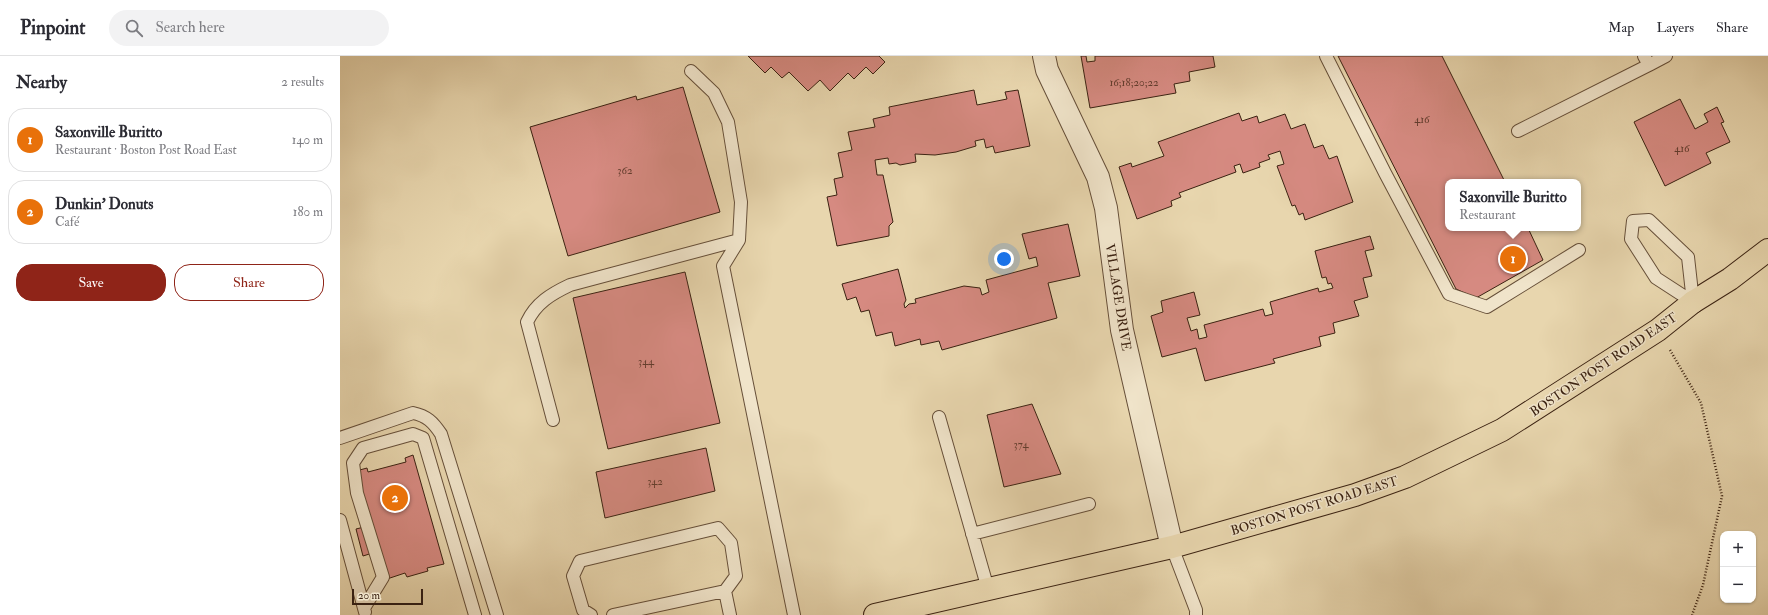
<!DOCTYPE html>
<meta charset="utf-8">
<style>
body{margin:0;font-family:"IM FELL Double Pica",serif;background:#f2f2f3;color:#2b2b33}
.controls{position:absolute;right:12px;bottom:12px;display:grid;overflow:hidden;border-radius:8px;box-shadow:0 1px 3px #0004}
.controls button{width:36px;height:36px;display:grid;place-items:center;padding:0;border:0;border-bottom:1px solid #e1e1e2;background:#fff;color:#2b2b33;font:20px sans-serif}
.scale{position:absolute;left:12px;bottom:10px;width:71px;box-sizing:border-box;padding-left:4px;border:2px solid #3b2212;border-top:0;font-size:11px;line-height:14px;white-space:nowrap;color:#3b2212;-webkit-text-stroke:3px #f0e4ca;paint-order:stroke}
.you{position:absolute;left:664px;top:203px;width:14px;height:14px;margin:-10px;border:3px solid #fff;border-radius:50%;background:#1a73e8;box-shadow:0 0 0 6px #1a73e833}
.badge{display:grid;place-items:center;width:26px;height:26px;border-radius:50%;background:#8f2418;color:#fff;font-size:13px;font-weight:700}
.pin{position:absolute;translate:-50% -50%;border:2px solid #fff;box-shadow:0 1px 4px #0006}
.popup{position:absolute;left:1105px;top:123px;width:136px;height:52px;box-sizing:border-box;display:grid;place-content:center;border-radius:8px;background:#fff;filter:drop-shadow(0 1px 3px #0005);font-size:13px;white-space:nowrap;color:#7c7c81}
.popup b{font-size:15px;color:#2b2b33}
.popup::after{content:'';position:absolute;left:50%;top:100%;margin-left:-8px;border:8px solid transparent;border-top-color:#fff}
.list{margin:0;padding:0;list-style:none}
h2{display:flex;justify-content:space-between;align-items:center;height:52px;margin:0;padding:0 16px;font-size:17px}
h2 small{font-size:13px;font-weight:400;color:#7c7c81}
.list li{display:grid;grid-template-columns:26px 1fr auto;gap:12px;align-items:center;box-sizing:border-box;height:64px;margin:0 8px 8px;padding:0 8px;border:1px solid #e1e1e2;border-radius:16px}
.list b{display:block;font-size:15px;white-space:nowrap}
.list p{margin:0;font-size:13px;white-space:nowrap;color:#7c7c81}
.list em{font-size:13px;font-style:normal;color:#7c7c81}
.actions{display:flex;gap:8px;padding:12px 16px}
.actions a{flex:1;padding:9px 0;border:1px solid #8f2418;border-radius:16px;text-align:center;font-size:14px;color:#8f2418}
.actions .main{background:#8f2418;color:#fff}
.icon{flex:none;width:22px;height:22px;fill:none;stroke:currentColor;stroke-width:2;stroke-linecap:round;stroke-linejoin:round}
.map{position:relative;flex:none;width:1428px;height:559px;overflow:hidden}
header{display:flex;align-items:center;gap:24px;box-sizing:border-box;height:56px;padding:0 20px;background:#fff;border-bottom:1px solid #e1e1e2}
header strong{font-size:19px}
nav{display:flex;gap:22px;margin-inline-start:auto;font-size:14px}
.search{width:280px;height:36px;background:#f2f2f3;display:flex;align-items:center;gap:10px;box-sizing:border-box;padding:0 14px;border-radius:22px;color:#7c7c81;font-size:15px}
main{display:flex}
aside{flex:1;background:#fff}
.map>svg:first-child{display:block}
</style>
<header>
<strong>Pinpoint</strong>
<div class="search"><svg class="icon" aria-label="search" viewBox="0 0 24 24"><circle cx="10" cy="10" r="6"/><path d="M15 15l6 6"/></svg>Search here</div>
<nav><a>Map</a><a>Layers</a><a>Share</a></nav>
</header>
<main>
<aside>
<h2>Nearby<small>2 results</small></h2>
<ul class="list">
<li><span class="badge" style="background:#e8710a">1</span><div><b>Saxonville Buritto</b><p>Restaurant · Boston Post Road East</p></div><em>140 m</em></li>
<li><span class="badge" style="background:#e8710a">2</span><div><b>Dunkin' Donuts</b><p>Café</p></div><em>180 m</em></li>
</ul>
<div class="actions"><a class="main">Save</a><a>Share</a></div>
</aside>
<div class="map">
<svg width="1428" height="559" viewBox="0 0 1428 559">
<rect width="100%" height="100%" fill="#e8d6ae"/>
<filter id="stains"><feTurbulence type="fractalNoise" baseFrequency=".005" numOctaves="4"/><feColorMatrix values="0 0 0 0 .2 0 0 0 0 .09 0 0 0 0 .02 0 0 0 .5 -.17"/></filter>
<radialGradient id="worn" r=".72"><stop offset=".6" stop-color="#630" stop-opacity="0"/><stop offset="1" stop-color="#630" stop-opacity=".3"/></radialGradient>
<path fill="#d68a81" stroke="#3b2212" d="M408 0H539L545 6 533 18 526 11 514 23 508 17 490 35 480 24 468 35 449 16 442 22 431 11 425 17Z
M741 0H746L747 6 755 5V0H873L875 11 849 16 850 25 834 28 836 37 750 52Z
M998 0H1102L1165 126H1108V172H1188L1203 204 1136 242 1116 233Z
M343 31 380 156 228 200 190 71 296 40 297 44Z
M634 34 637 49 667 43 665 36 678 34 690 90 655 97 653 90 646 92 644 83 635 85 636 90 616 96 595 99 575 98 576 106 560 109 556 107 549 108 548 102 535 104 537 119H543L553 166 549 170V180L497 190 487 141 497 139 494 123 503 121 498 97 512 94 508 76 535 71 533 63 550 59 549 51Z
M1340 43 1355 73 1368 66 1364 58 1377 51 1384 66 1381 67 1390 86 1366 97 1371 107 1325 130 1294 66Z
M899 57 902 65 917 60 919 67 945 58 951 73 965 68 974 92 983 89 989 103 997 100 1013 146 965 164 963 157 959 159 955 149 952 150 937 110 944 108 940 95 928 99 930 103 919 107 920 111 903 117 900 108 894 110 896 116 839 137 841 141 831 145 832 150 797 163 779 111 791 107 792 111 824 100 818 86Z
M728 168 740 220 708 227 717 262 602 294 599 285 581 289 580 283 555 290 552 276 536 280 529 254 521 256 516 241 507 244 502 228 558 213 566 244 564 248 565 252 569 248 576 247 575 243 624 230 640 232 642 239 649 236 646 224 698 210 696 201 689 203 682 178Z
M1030 180 1034 193 1025 195 1032 220 1023 222 1028 241 1014 245 1019 260 993 267 995 277 979 281 981 290 933 303 935 307 865 325 856 292 822 301 811 260 823 256 821 245 854 236 860 259 847 262 851 275 857 273 859 283 867 281 864 269 923 253 925 260 933 258 930 246 978 232 979 236 993 232 991 227 988 228 986 221 982 222 975 195Z
M345 216 380 367 268 393 233 242Z
M692 348 721 418 664 431 647 359Z
M366 392 375 435 265 462 256 416Z
M73 399 104 508 87 512 88 515 67 521 65 517 47 523 39 495 23 500 16 473 32 469 16 415 27 412 28 416 66 406 65 402Z"/>
<g fill="none" stroke-linecap="round" stroke-linejoin="round">
<defs>
<path id="service" d="M986 0 1045 117 1109 238 1147 251 1239 194
M1309 9 1326 0
M351 15 374 37 388 66 401 146 399 184 383 210 454 559
M1178 75 1309 9 1304 0
M1309 164 1348 201 1353 246 1316 222 1291 183 1293 165Z
M599 361 648 533
M213 364 187 266C196 247 211 238 230 229L399 184
M0 382 73 357C87 360 93 366 101 378L157 559
M0 464 25 556
M632 478 749 448
M832 491 856 554V559
M24 552 43 521 17 437 13 407 23 392 73 378 83 382 135 559
M251 559 243 554 233 520 240 505 378 472 391 487 396 520 385 535 390 559
M273 559 385 535"/>
<path id="minor" d="M704 0 707 14 758 121 766 152 782 274 832 491"/>
<path id="primary" d="M535 559 832 491 1015 439 1065 421 1162 374 1318 274 1353 246"/>
<path id="trunk" d="M1353 246 1390 223 1428 194"/>
</defs>
<use href="#service" stroke="#664f39" stroke-width="14"/>
<use href="#minor" stroke="#664f39" stroke-width="24"/>
<use href="#primary" stroke="#3b2212" stroke-width="24"/>
<use href="#trunk" stroke="#3b2212" stroke-width="24"/>
<path stroke="#3b2212" stroke-width="2.5" stroke-dasharray="1 2" stroke-linecap="butt" d="M1330 294 1361 347 1382 440 1363 529 1352 559"/>
<use href="#service" stroke="#f0e4ca" stroke-width="12"/>
<use href="#minor" stroke="#f0e4ca" stroke-width="22"/>
<use href="#primary" stroke="#e8d6ae" stroke-width="22"/>
<use href="#trunk" stroke="#e8d6ae" stroke-width="22"/>
</g>
<g text-anchor="middle" stroke-width="3" stroke-linejoin="round" paint-order="stroke">
<g font-size="11" fill="#623c2e">
<text x="794" y="30">16;18;20;22</text>
<text x="1082" y="67">416</text>
<text x="1342" y="96">416</text>
<text x="285" y="118">362</text>
<text x="306" y="309">344</text>
<text x="681" y="392">374</text>
<text x="315" y="429">342</text>
</g>
<g font-size="13" fill="#3b2212" stroke="#f0e4ca">
<text transform="translate(779 241) rotate(81)" y="5">VILLAGE DRIVE</text>
<text transform="translate(1263 308) rotate(-34)" y="5">BOSTON POST ROAD EAST</text>
<text transform="translate(974 449) rotate(-17)" y="5">BOSTON POST ROAD EAST</text>
</g>
</g>
<rect width="100%" height="100%" filter="url(#stains)"/>
<rect width="100%" height="100%" fill="url(#worn)"/>
</svg>
<div class="controls">
<button>+</button>
<button>−</button>
</div>
<div class="scale">20 m</div>
<div class="you"></div>
<div class="pin badge" style="left:1173px;top:203px;background:#e8710a">1</div>
<div class="popup"><b>Saxonville Buritto</b>Restaurant</div>
<div class="pin badge" style="left:55px;top:442px;background:#e8710a">2</div>
</div>
</main>
